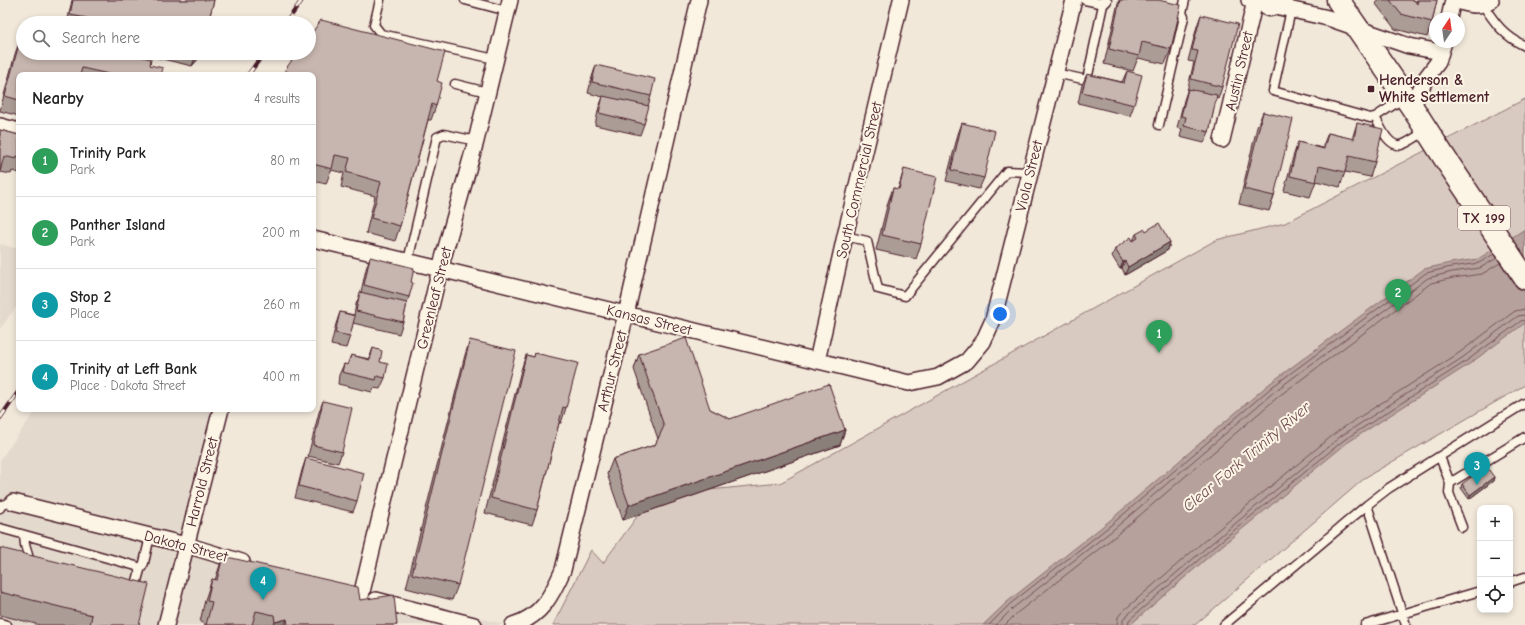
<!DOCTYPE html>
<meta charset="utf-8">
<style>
body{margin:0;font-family:"Comic Neue",sans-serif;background:#f6f6f6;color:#222}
.controls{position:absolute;right:12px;bottom:12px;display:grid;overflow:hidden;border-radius:8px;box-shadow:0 2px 6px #0003}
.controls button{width:36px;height:36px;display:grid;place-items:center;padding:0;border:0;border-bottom:1px solid #e0e0e0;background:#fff;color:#222;font:20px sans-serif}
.compass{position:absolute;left:1429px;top:12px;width:36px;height:36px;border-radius:50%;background:#fff;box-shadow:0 2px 6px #0003;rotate:13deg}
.you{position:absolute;left:1000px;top:314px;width:14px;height:14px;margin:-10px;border:3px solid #fff;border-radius:50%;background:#1a73e8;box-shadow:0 0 0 6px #1a73e833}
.badge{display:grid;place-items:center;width:26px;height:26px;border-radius:50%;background:#db2777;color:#fff;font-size:13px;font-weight:700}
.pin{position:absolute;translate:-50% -33px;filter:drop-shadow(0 1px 2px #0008)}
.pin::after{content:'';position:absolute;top:21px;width:14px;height:12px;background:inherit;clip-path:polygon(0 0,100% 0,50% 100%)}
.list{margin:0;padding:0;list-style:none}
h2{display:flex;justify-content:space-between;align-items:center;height:52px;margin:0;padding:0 16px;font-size:17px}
h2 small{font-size:13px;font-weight:400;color:#767676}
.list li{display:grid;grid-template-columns:26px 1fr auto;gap:12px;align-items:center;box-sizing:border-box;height:72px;padding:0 16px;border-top:1px solid #e0e0e0}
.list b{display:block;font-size:15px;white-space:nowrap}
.list p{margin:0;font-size:13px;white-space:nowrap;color:#767676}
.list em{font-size:13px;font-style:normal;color:#767676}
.icon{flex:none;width:22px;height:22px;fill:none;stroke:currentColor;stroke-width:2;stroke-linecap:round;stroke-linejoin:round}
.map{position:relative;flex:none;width:1525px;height:625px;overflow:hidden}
.search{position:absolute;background:#fff;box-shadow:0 2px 6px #0003;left:16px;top:16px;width:300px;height:44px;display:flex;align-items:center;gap:10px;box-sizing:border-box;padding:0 14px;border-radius:22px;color:#767676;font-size:15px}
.panel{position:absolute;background:#fff;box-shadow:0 2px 6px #0003;left:16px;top:72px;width:300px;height:340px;border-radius:8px}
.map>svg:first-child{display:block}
</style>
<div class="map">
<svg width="1525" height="625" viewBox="0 0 1525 625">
<rect width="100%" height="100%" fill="#f1e8da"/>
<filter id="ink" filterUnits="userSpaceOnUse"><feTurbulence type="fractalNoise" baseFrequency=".025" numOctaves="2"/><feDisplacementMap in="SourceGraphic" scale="8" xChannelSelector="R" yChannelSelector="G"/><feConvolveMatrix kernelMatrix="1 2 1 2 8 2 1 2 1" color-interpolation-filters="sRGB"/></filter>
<g filter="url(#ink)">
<path fill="#e4d9cd" d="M0 244 19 249V303L0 329Z
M37 409H221L186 545 507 625H0V460Z"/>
<path fill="#d8cac0" stroke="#917476" d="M1525 99V385L1366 477 1195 625H553L591 550 603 563 639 514 709 490 780 483 1216 240 1285 223Z"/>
<path fill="#b6a19c" stroke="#8b6d6f" d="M1525 229V323L1468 365 1347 443 1213 553 1130 625H983L1007 602 1108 522 1269 384 1424 269 1450 263 1478 259Z"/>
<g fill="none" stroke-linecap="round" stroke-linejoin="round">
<path stroke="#755358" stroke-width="1" d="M989 625 1010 604 1111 525 1272 387 1426 273 1451 267 1479 263 1494 254
M996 625 1013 608 1114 529 1275 391 1428 278 1452 272 1480 268 1497 258
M1005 625 1017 613 1118 534 1279 396 1431 283 1453 278 1482 274 1500 263
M1117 625 1118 617 1122 612 1203 542 1338 431 1459 353 1515 311 1525 309
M1123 625V620L1126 616 1207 547 1341 436 1462 358 1518 316 1525 315
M1128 625 1129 620 1210 550 1344 440 1465 362 1521 321 1525 320"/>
<defs>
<path id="service" d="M380 0 374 25 381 34 495 59
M465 0 507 11
M1085 0 1104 4 1107 1
M1483 5C1495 23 1504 36 1525 46
M1291 10 1273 91 1370 118 1375 117 1404 98
M1182 13 1185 0
M1055 73 1087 80 1104 0
M455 84 487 92
M1375 117C1380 126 1388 147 1401 145 1407 144 1420 134 1426 131
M1159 125 1184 17 1182 13 1169 10
M845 236 867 241 878 289 905 296 1007 171 1029 172
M408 261 437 137 444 134 476 141
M1440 457 1450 483 1525 437
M1450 483 1449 493 1462 527
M1367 505 1389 488 1525 403
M0 508 2 505 13 502
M0 528 136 566 140 570 134 592
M24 535 25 545 31 565
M140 570 144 563 150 536
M1510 582 1525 577
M0 623 7 625
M1224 625 1367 505 1406 625
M1365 625 1480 591"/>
<path id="minor" d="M1249 0 1328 18 1409 46 1441 52
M1454 0C1469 4 1476 9 1491 0
M1449 18 1453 0
M1412 107 1426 78 1438 62 1444 42
M0 126 19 131
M1222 140 1255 1
M313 239 440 269 909 383 938 377 967 361 983 342 993 320 1074 0
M817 361 845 236 901 0
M13 502 186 545 242 562
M361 596 440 269 476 141 510 0
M376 600 474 625
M166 625 221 409
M513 625C541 617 552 595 563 570L626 314 699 0"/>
<path id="primary" d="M1338 0 1412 107 1444 157 1525 278
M1269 5 1282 0"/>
</defs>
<use href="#service" stroke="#4a1f2b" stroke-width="11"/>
<use href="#minor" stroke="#4a1f2b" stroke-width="18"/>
<use href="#primary" stroke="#4a1f2b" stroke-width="25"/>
<use href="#service" stroke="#fcf5e5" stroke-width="8"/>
<use href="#minor" stroke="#fcf5e5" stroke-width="15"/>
<use href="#primary" stroke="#fcf5e5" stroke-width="22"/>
<defs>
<path id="rail" d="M286 23 302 0
M248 75 264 53
M0 418 19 391"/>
</defs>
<use href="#rail" stroke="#4a1f2b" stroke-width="4.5"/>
<use href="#rail" stroke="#fcf5e5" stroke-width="3" stroke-dasharray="9" stroke-linecap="butt"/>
</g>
<path fill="#ab9d96" stroke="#4a1f2b" d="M72 0H214L208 23H67Z
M1119 0H1158L1171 49 1165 64 1138 58 1133 71 1104 64 1117 7Z
M1378 0H1414L1416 2V0H1437L1432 22 1427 37 1395 29 1376 4Z
M1201 15 1222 87 1218 99 1216 98 1209 132 1204 143 1180 137 1182 129 1177 128 1184 100 1187 91 1194 62 1188 61 1197 26Z
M20 40 23 53H128L150 65 161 75H19V116L0 111V110L15 54Z
M137 53H200L198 59 192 66Z
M596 65 651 96 648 106 644 124 640 135 595 125 599 107 603 97 588 93 592 77Z
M285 70 437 81 436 106 431 120H428L400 226 395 241 366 233 375 196 341 187 344 173 331 170 326 184 313 181V75H283Z
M1127 71 1134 105 1130 116 1078 103 1082 85 1087 74 1122 82Z
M1263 112 1274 196 1269 211 1239 204 1257 127Z
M962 123 984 178 979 189 946 181 958 134Z
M1357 123 1375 162 1370 177 1345 172 1340 187 1316 181 1310 197 1284 191 1293 157 1298 142 1322 148 1328 133 1352 139Z
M0 130 19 135V173L12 171 11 174 0 172Z
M904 169 921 244 916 259 876 250 888 202 893 188 898 189Z
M1146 231 1170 242 1168 250 1125 275 1122 268 1120 269 1112 256 1115 249 1133 241 1136 234Z
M370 257 411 282 409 297 407 303 403 322 399 334 353 323 350 336 346 348 331 345 336 324 340 312 354 315 356 304 361 292 366 269Z
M470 340 458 585 452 600 406 588 465 355Z
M373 348 380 362 385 378 380 389 374 388 372 392 338 384 339 375 344 364 347 365 351 355 369 359Z
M535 353 566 408 561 423H559L537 510 532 525 485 513 521 370 526 355 534 357Z
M639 354 710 409 730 419 845 430 840 445 623 520 607 474 613 459 655 445 658 439 634 369Z
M323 401 342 452 338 463 308 456 319 412Z
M306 458 357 501 353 512 295 498 302 470Z
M1494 477 1493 481 1469 499 1461 488 1462 484Z
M0 548 139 625H40L0 615Z
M223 556 360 600 397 625H204V623L200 622 205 600 212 579 215 580Z"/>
<path fill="#8b7f7a" stroke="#4a1f2b" d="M197 53H200L198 59 192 66 196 55Z
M1170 242 1168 250 1125 275 1128 267Z
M1125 261 1122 268 1120 269 1123 262Z
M845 430 840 445 623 520 629 505Z
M1494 477 1493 481 1469 499 1470 495Z
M287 619 285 625H274L275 622Z"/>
<path fill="#c7b6af" stroke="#4a1f2b" d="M73 0H214L208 23H86L87 18 70 15Z
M1120 0H1158L1181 5 1171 49 1142 42 1139 56 1109 49Z
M1390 0H1414L1417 4 1418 0H1437L1432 22 1401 14Z
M1201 15 1238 24 1222 87 1191 79 1198 51 1192 50Z
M321 20 445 52 437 81 442 83 436 106 432 104 400 226 371 218 381 182 346 172 350 158 335 155 332 169 313 164V75H288L289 73 285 70 297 53H309V37Z
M20 40H23V53H80L82 54 83 53H128L151 59 150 65 163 68 161 75H113L82 68 80 75H19V100L5 96Z
M187 53H197L196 55Z
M596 65 655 79 651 96 592 82Z
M1127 71 1142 75 1134 105 1082 92 1087 74 1124 83Z
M1188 89 1217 95 1209 132 1184 126 1186 117 1181 116Z
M603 96 649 106 644 124 599 113Z
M1263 112 1293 119 1274 196 1244 189Z
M962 123 995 131 984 178 951 170Z
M1357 123 1383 129 1375 162 1349 156 1345 172 1319 166 1316 182 1290 176 1298 142 1324 149 1328 133 1354 139Z
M0 130 19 135V157L17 156 16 159 4 156 0 172Z
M904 169 937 177 921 244 882 235 893 188 899 189Z
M1159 223 1170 242 1128 267 1125 261 1123 262 1115 249 1131 237 1133 241 1138 238 1136 234 1145 229 1146 231Z
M370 257 414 268 411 282 413 283 409 297 364 285Z
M360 292 407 303 403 322 356 311Z
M340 312 355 316 350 336 335 333Z
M686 338 710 409 730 419 829 384 845 430 629 505 613 459 655 445 664 426 639 354Z
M470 340 516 351 458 585 412 574Z
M373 348 382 351 380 362 388 364 385 378 377 376 376 380 342 372 344 364 348 365 351 355 370 360Z
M535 353 578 363 566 408 563 407 537 510 491 498 526 355 534 357Z
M323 401 352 408 342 452 313 445Z
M306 458 364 473 357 501 299 486Z
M1486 466 1494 477 1470 495 1462 484Z
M0 548 149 584 139 625H90L92 615 0 592Z
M223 556 358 587 360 600 394 595 397 625H288L287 619 275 622 274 615 256 611 252 625H206L212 602 207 601 212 579 217 580Z"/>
</g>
<rect fill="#4a1f2b" stroke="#fcf5e5" stroke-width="1.5" x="1367" y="85" width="8" height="8" rx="2"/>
<g text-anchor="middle" stroke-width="4" stroke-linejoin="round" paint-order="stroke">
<rect fill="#fcf5e5" stroke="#7f5f63" stroke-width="1" x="1458" y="206" width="52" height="24" rx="3"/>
<g font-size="14" font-weight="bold" fill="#4a1f2b">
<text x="1484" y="223">TX 199</text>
</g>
<g font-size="15" fill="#4a1f2b" stroke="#fcf5e5">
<text transform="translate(1239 71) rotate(-77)" y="5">Austin Street</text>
<text transform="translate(1029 176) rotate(-76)" y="5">Viola Street</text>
<text transform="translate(859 180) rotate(-77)" y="5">South Commercial Street</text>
<text transform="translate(434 298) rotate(-76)" y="5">Greenleaf Street</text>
<text transform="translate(649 320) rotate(14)" y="5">Kansas Street</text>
<text transform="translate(612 371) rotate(-76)" y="5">Arthur Street</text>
<text transform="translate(202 482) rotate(-76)" y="5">Harrold Street</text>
<text transform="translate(186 546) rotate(15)" y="5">Dakota Street</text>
</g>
<g font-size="15" font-weight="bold" fill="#4a1f2b" stroke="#fcf5e5" text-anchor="start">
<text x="1379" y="85">Henderson &amp;<tspan x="1379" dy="17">White Settlement</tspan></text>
</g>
<g font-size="16" font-style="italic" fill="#704c53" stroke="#fcf5e5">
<text transform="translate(1246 456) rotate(-40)" y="6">Clear Fork Trinity River</text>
</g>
</g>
</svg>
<div class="controls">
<button>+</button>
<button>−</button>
<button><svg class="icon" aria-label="locate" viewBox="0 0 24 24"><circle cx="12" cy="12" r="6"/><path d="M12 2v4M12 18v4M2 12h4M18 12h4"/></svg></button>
</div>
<svg class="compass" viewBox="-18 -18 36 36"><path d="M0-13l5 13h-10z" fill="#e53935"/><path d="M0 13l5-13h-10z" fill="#767676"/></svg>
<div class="you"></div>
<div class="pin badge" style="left:1159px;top:353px;background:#2e9e5b">1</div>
<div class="pin badge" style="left:1398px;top:312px;background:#2e9e5b">2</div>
<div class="pin badge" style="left:1477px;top:485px;background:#0f9aa8">3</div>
<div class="pin badge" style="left:263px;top:600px;background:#0f9aa8">4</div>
<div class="search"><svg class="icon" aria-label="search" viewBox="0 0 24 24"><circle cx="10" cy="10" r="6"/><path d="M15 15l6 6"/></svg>Search here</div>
<section class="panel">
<h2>Nearby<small>4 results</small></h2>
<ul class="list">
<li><span class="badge" style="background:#2e9e5b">1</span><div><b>Trinity Park</b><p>Park</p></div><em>80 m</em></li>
<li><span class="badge" style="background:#2e9e5b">2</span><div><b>Panther Island</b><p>Park</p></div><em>200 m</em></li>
<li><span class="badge" style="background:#0f9aa8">3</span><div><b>Stop 2</b><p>Place</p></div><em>260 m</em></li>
<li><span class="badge" style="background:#0f9aa8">4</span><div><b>Trinity at Left Bank</b><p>Place · Dakota Street</p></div><em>400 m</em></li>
</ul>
</section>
</div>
